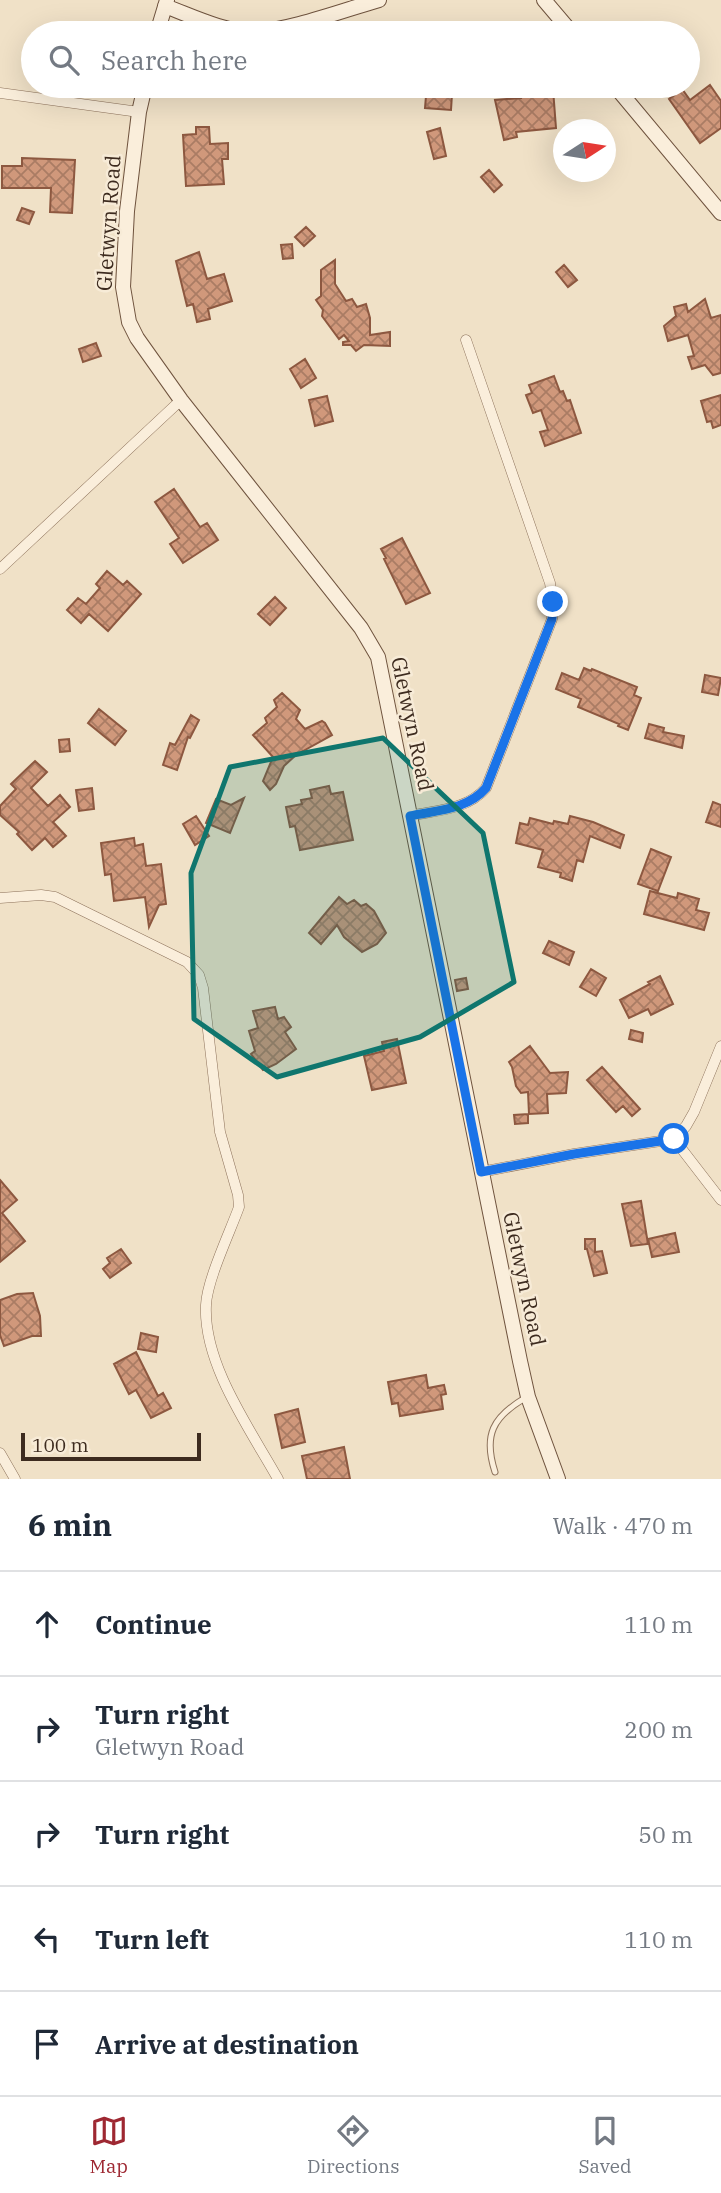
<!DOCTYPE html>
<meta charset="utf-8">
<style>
body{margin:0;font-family:"IBM Plex Serif",serif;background:#f6f6f7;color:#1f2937}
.compass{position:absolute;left:553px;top:119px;width:63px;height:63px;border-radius:50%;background:#fff;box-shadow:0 7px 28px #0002;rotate:78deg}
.scale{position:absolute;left:21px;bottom:18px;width:180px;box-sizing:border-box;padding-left:7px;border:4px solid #3d2b1f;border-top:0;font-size:19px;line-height:24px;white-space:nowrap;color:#3d2b1f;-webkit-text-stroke:5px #f7ebd7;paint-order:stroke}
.stop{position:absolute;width:21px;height:21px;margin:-16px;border:5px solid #1a73e8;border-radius:50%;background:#fff}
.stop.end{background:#1a73e8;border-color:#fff;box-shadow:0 2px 7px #0008}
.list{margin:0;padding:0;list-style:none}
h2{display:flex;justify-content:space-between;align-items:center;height:91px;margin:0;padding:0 28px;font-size:30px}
h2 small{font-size:23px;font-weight:400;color:#747a83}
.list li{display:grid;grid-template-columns:46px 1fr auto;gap:21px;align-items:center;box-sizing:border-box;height:105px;padding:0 28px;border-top:2px solid #e0e1e3}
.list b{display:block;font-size:26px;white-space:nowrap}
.list p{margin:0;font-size:23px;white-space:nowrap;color:#747a83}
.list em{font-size:23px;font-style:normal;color:#747a83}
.icon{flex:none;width:38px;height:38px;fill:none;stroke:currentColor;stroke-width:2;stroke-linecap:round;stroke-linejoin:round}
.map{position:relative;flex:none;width:721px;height:1479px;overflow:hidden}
.search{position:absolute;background:#fff;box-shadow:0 7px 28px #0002;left:21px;right:21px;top:21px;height:77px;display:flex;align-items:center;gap:18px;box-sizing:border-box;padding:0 24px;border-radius:38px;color:#747a83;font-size:26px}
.sheet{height:616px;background:#fff}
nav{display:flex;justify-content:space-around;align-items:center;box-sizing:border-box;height:98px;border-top:2px solid #e0e1e3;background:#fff;font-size:19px;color:#747a83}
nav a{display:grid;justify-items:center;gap:4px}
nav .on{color:#9e2832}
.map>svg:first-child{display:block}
</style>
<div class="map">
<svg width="721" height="1479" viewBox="0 0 721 1479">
<defs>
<pattern id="building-cross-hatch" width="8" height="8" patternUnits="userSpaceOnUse" patternTransform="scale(1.75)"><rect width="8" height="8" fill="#d0987b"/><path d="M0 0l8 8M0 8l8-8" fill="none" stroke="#aa7c64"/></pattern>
</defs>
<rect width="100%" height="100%" fill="#f0e1c7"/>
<path fill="url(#building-cross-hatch)" stroke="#8d5840" stroke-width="2" d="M710 85 721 101V128L700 143 669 99 682 89 690 100Z
M433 86H471L470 96 452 94 451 110 425 108 426 96H432Z
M519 86H544V89H553L556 128 516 132 517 137 504 140 495 100 521 98Z
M196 127H209L210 144 228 143V159H222L224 184 186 186 183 135 196 134Z
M440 128 446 156 434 159 427 132Z
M22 158 75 160 72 213 50 212 51 188H2V166H22Z
M489 170 502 185 494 192 481 177Z
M22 208 34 212 29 224 17 220Z
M306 227 315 236 304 246 295 237Z
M292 244 293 258 283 259 281 245Z
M199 252 207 279 224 274 232 301 208 309 210 319 197 322 193 304 187 306 176 261Z
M335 260V284L346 301 352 299 357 307 366 304 370 318V335L390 332V346L364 345 356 351 351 345H343V342L349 341 344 335 339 339 322 316 323 310 316 300 321 296V270Z
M564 265 577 280 568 287 556 272Z
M705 299 711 318 721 315V373L713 375 705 365 692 369 688 357 694 356 688 335 668 341 664 326 676 316 674 307 686 304 688 312Z
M96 343 101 356 83 362 79 349Z
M305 359 316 378 301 388 290 369Z
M554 376 560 392 563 391 567 401 570 400 581 433 545 446 540 432 548 430 541 410 533 413 526 395 532 393 529 385Z
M721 395V425L713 428 711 421 707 422 701 401Z
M327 396 333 421 315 426 309 400Z
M174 489 200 527 207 523 218 540 183 563 170 544 179 538 155 502Z
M402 538 430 593 406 604 384 559 386 558 381 549Z
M107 571 123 585 127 581 141 594 108 631 89 614 81 623 67 610 78 598 86 604 100 588 96 584Z
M275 597 286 608 270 625 258 614Z
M584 668 591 671 592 669 637 687 634 695 641 698 628 730 618 726 619 724 578 707 581 699 556 689 562 673 579 680Z
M705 675 721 678 718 695 702 692Z
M282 693 300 710 296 719 305 729 322 721 325 723 332 735 296 755 284 766 276 784 270 790 263 781 273 757 253 735 267 723 265 718 277 707 274 700Z
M99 709 126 731 115 745 88 723Z
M191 715 199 720 190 738 188 737 177 770 163 765 170 743 175 745Z
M649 724 664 728 663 732 684 736 682 748 645 738Z
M69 739 70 751 60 752 59 740Z
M35 761 47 772 31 788 48 806 60 795 70 807 53 822 66 836 53 847 45 838 32 850 17 834 19 832 0 815V806L16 789 11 784Z
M329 786 331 794 343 792 353 840 300 850 295 826 290 827 286 807 302 804 301 800 312 798 310 790Z
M92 788 94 809 79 811 76 790Z
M244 798 230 833 206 823 216 799 231 805Z
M713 802 721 805V827L706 822Z
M196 816 209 836 195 845 183 824Z
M570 816 593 822 624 835 620 848 590 836 583 862 577 860 572 881 560 877 561 873 538 867 543 850 516 843 520 823 528 825 530 818 553 824 554 821 568 824Z
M134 838 135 846 143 844 146 866 161 864 166 904 159 905 149 927 145 897 114 901 111 874 105 875 101 843Z
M651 849 671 857 658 891 638 884Z
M650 891 677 898 678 893 699 899 696 910 709 913 704 930 644 914Z
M339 897 347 904 354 900 361 906 366 904 374 911 386 933 377 944 362 952 344 937 337 925 321 944 309 933Z
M549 941 574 952 569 965 543 953Z
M591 969 606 978 596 996 580 987Z
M660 976 673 1004 651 1015 648 1009 629 1018 620 1000 650 984 648 982Z
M466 978 468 989 457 991 455 980Z
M275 1007 278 1019 284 1017 291 1027 285 1032 296 1049 276 1064 263 1070 251 1054 255 1051 249 1031 258 1028 253 1011Z
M631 1030 643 1033 642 1042 629 1039Z
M397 1039 406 1083 372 1090 364 1056 384 1051 382 1042Z
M530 1046 550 1073 568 1072 566 1093 547 1094 548 1113 529 1114 528 1092 521 1093 516 1086 512 1067 509 1062Z
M602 1067 640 1109 632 1116 623 1106 616 1112 587 1080Z
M528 1114V1123L515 1124 514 1115Z
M0 1180 17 1200 2 1213 25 1241 0 1262Z
M641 1201 648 1244 631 1246 622 1204Z
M675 1233 679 1252 652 1257 648 1239Z
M585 1239H595V1252L602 1251 607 1273 594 1276 587 1249H585Z
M121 1249 131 1263 110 1278 103 1269 110 1263 107 1258Z
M33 1293 40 1316 41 1336H32L4 1346 0 1335V1300L17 1294Z
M141 1333 158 1337 156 1352 138 1349Z
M136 1352 158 1396 163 1393 171 1408 151 1418 136 1390 129 1394 114 1364Z
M426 1375 428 1388 444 1385 446 1394 441 1395 443 1409 400 1416 398 1403 392 1404 388 1382Z
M298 1409 305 1442 282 1448 275 1415Z
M344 1447 350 1479H307L302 1456Z"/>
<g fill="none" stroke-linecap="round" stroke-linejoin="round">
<defs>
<path id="lane" d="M495 1472C483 1435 493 1417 525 1398"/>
<path id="street" d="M0 93 139 112
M0 569 181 400
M410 816C437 810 467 810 486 788L552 619 553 602 550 583 466 340
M0 898 41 895 55 897 187 962 199 975 203 988 220 1132 238 1195 239 1207C230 1232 207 1280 206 1305 203 1364 250 1429 278 1479
M674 1139 721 1200
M481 1172 574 1154 674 1139 686 1126 694 1112 721 1046
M0 1453 15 1479"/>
<path id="secondary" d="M544 0 572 33
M165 6C192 16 224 32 253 32 288 31 344 10 379 0
M157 33 167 0
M145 86 139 112 127 211 123 287 129 322 137 338 181 400 361 628 378 657 520 1361 528 1397 558 1479
M615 86 721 213"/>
</defs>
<use href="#lane" stroke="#8d725b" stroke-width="7"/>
<use href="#street" stroke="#8d725b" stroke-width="11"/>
<use href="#secondary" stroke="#6f533e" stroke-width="16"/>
<use href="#lane" stroke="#faeedb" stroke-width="5"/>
<use href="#street" stroke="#faeedb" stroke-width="10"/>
<use href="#secondary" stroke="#faeedb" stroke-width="14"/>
</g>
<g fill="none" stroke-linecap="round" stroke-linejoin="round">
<path stroke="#1a73e8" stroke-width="9" d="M553 602 552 619 486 788C467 810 437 810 410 816L481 1172 574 1154 674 1139"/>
</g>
<path fill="#0f766e" fill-opacity="0.2" stroke="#0f766e" stroke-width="5" stroke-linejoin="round" d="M383 738 483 833 514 982 420 1037 277 1077 194 1019 191 873 230 767Z"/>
<g text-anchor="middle" stroke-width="5" stroke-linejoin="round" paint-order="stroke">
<g font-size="21" fill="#3d2b1f" stroke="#f7ebd7">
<text transform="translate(109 223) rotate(-86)" y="7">Gletwyn Road</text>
<text transform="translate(412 724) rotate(78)" y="7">Gletwyn Road</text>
<text transform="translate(524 1279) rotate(78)" y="7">Gletwyn Road</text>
</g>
</g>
</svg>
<svg class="compass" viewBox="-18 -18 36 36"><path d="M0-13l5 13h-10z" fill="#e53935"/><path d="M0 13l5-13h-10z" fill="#747a83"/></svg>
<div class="scale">100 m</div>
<div class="stop" style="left:674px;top:1139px"></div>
<div class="stop end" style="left:553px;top:602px"></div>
<div class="search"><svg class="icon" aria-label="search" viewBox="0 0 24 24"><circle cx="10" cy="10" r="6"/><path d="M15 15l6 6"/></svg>Search here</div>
</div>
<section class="sheet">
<h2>6 min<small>Walk · 470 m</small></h2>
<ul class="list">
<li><svg class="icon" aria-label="ahead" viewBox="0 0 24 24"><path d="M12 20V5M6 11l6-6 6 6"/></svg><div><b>Continue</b></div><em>110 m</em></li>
<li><svg class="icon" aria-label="right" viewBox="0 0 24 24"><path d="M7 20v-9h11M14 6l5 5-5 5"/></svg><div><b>Turn right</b><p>Gletwyn Road</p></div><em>200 m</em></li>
<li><svg class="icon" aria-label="right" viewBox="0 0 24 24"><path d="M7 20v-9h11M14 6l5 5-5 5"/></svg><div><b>Turn right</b></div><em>50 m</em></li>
<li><svg class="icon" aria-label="left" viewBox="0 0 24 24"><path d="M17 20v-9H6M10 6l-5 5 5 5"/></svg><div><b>Turn left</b></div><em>110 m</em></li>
<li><svg class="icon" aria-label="arrive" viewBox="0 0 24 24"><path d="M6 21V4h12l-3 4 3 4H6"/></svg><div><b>Arrive at destination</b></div></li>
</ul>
</section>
<nav>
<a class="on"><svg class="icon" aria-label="map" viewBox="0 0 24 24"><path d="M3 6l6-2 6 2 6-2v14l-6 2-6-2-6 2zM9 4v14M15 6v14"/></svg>Map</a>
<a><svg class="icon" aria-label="directions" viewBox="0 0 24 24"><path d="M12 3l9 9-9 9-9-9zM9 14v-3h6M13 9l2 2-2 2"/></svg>Directions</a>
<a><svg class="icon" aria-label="saved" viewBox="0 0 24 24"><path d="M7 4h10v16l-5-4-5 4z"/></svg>Saved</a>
</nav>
